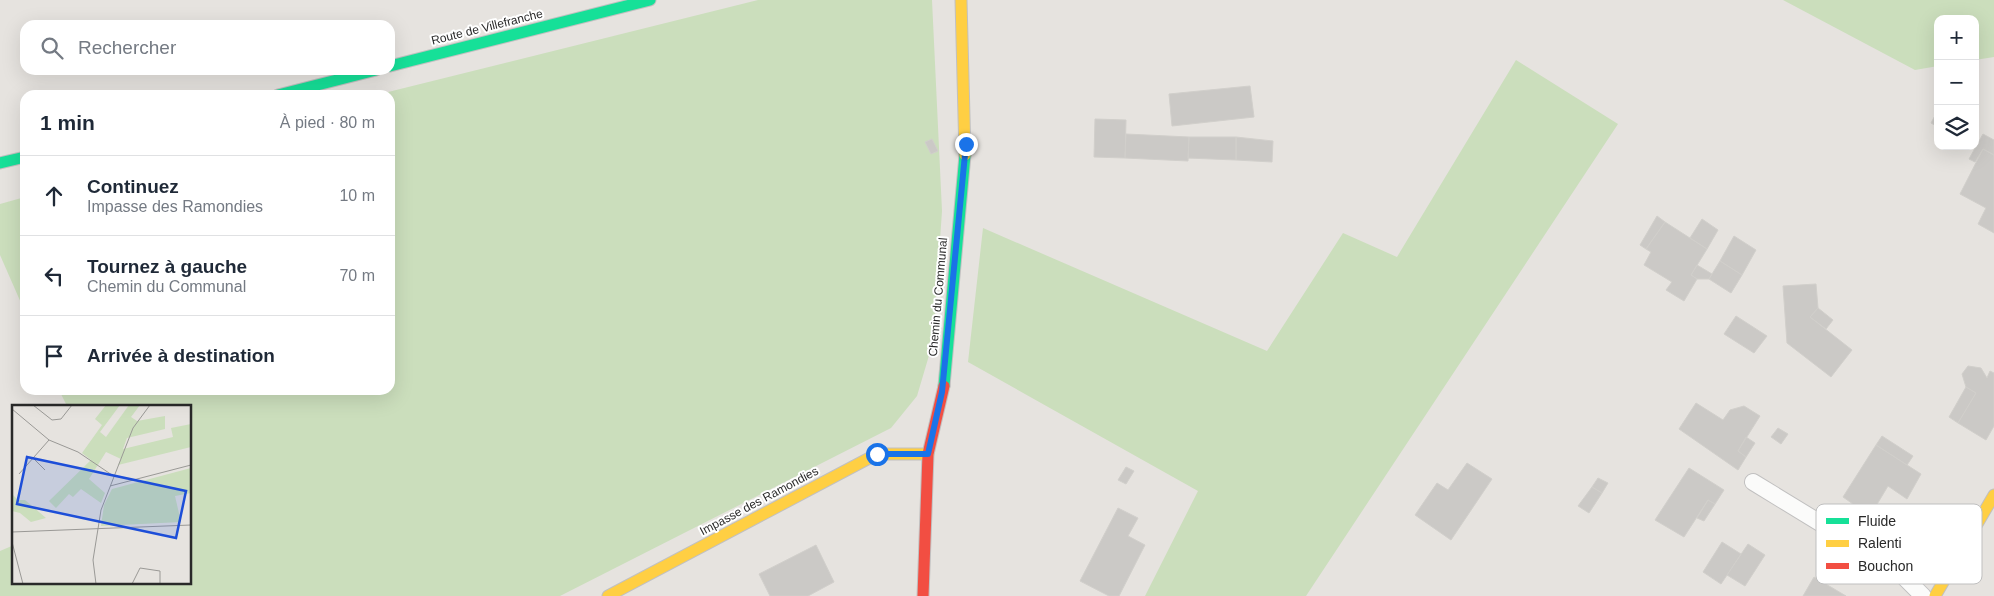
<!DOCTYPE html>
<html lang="fr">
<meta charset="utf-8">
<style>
body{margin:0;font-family:Arial,sans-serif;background:#f6f6f7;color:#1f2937}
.controls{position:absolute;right:15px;top:15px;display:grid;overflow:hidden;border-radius:10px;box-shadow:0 5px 20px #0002}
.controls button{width:45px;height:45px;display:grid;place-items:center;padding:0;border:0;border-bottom:1px solid #e0e1e3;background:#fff;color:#1f2937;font:25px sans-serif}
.stop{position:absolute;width:15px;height:15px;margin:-11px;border:4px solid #1a73e8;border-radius:50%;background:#fff}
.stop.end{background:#1a73e8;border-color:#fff;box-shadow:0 1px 5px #0008}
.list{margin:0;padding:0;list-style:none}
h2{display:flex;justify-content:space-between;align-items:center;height:65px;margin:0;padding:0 20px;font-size:21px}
h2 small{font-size:16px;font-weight:400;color:#747a83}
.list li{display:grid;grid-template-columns:32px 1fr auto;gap:15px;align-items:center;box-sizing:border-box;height:80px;padding:0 20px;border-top:1px solid #e0e1e3}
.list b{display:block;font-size:19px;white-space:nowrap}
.list p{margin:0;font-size:16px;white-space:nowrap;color:#747a83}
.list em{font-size:16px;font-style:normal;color:#747a83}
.icon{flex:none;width:28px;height:28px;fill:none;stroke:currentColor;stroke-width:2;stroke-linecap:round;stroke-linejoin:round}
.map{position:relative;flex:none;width:1994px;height:596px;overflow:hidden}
.search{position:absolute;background:#fff;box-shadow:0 5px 20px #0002;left:20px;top:20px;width:375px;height:55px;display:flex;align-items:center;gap:12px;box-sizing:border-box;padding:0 18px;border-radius:15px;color:#747a83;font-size:19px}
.panel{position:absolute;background:#fff;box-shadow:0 5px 20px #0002;left:20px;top:90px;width:375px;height:305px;border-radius:15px}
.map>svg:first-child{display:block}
</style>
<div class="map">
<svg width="1994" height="596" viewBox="0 0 1994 596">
<rect width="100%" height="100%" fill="#e6e3df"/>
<path fill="#cbdebc" d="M758 0H932L942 211 933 342 917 396 891 428 560 596H0V551L14 545V582H190V406H67L59 390H390V95H376Z
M1783 0H1994V57L1975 60V19H1938V66L1915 70Z
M1516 60 1618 124 1306 596H1145L1198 491 968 362 983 228 1267 351 1343 233 1397 257Z
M25 197V312L0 255V204Z"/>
<path fill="#cbc9c6" stroke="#d1cfcb" d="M1250 86 1254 117 1172 126 1169 94Z
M1938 110V127L1931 123Z
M1095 119 1126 120 1125 158 1094 157Z
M1126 134 1189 137 1188 161 1125 158Z
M1983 134 1994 140V155L1983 149 1975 162 1969 159Z
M1189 137H1236V160L1188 158Z
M1236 137 1273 141 1272 162 1236 160Z
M932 139 938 151 931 154 925 142Z
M1983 149 1994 155V233L1978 224 1986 208 1960 194Z
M1657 216 1665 222 1646 249 1640 245Z
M1702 219 1718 230 1707 249 1690 238Z
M1665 222 1707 249 1691 275 1697 279 1684 301 1666 290 1672 282 1644 265 1651 252 1646 249Z
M1734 236 1756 250 1742 275 1720 261Z
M1720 261 1742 275 1731 293 1709 279Z
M1697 265 1712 274 1709 279H1697L1691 275Z
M1816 284 1818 308 1810 317 1852 350 1831 377 1787 343 1783 286Z
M1818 308 1833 320 1826 329 1810 317Z
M1736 316 1767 336 1754 353 1724 334Z
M1968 366 1981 368 1987 378 1990 371 1994 373V426L1986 440 1958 423 1976 393 1966 387 1962 374Z
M1966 387 1976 393 1958 423 1949 417Z
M1696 403 1723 420 1730 410 1744 406 1760 416 1738 451 1746 457 1738 470 1679 429Z
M1778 428 1788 434 1781 444 1771 437Z
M1882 436 1913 456 1907 465 1876 445Z
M1746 437 1755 443 1746 457 1738 451Z
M1876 445 1921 474 1907 499 1888 486 1870 516 1843 497Z
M1467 463 1492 479 1451 540 1415 515 1437 483 1448 490Z
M1126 467 1134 471 1126 484 1118 480Z
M1689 468 1724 490 1715 504 1708 500 1684 537 1655 520Z
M1598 478 1608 483 1602 493 1592 487Z
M1592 487 1602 493 1589 513 1578 506Z
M1708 500 1715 504 1704 521 1697 518Z
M1118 508 1138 518 1128 536 1145 545 1119 596H1109L1080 581Z
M1722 542 1741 554 1721 584 1703 572Z
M1748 544 1765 555 1745 586 1727 575Z
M816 545 834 582 808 596H770L759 574Z
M1814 577 1846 596H1803Z"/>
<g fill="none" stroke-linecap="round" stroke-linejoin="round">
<defs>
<path id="lane" d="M1753 482 1897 570 1923 596"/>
<path id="fast" d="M390 66 650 0
M278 95 376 70
M0 163 25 157
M944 386 965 155"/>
<path id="slow" d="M961 0 965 155
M608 596 877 454H928
M1935 596 1994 495"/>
<path id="jam" d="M923 596 928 454 944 386"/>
</defs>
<use href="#lane" stroke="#c1c0c0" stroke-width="18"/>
<use href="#fast" stroke="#c1c0c0" stroke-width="13"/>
<use href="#slow" stroke="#c1c0c0" stroke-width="13"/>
<use href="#jam" stroke="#c1c0c0" stroke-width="13"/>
<use href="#lane" stroke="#fbfbfa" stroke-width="16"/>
<use href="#fast" stroke="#16e098" stroke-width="11"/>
<use href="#slow" stroke="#ffcf43" stroke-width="11"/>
<use href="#jam" stroke="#f24e42" stroke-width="11"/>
</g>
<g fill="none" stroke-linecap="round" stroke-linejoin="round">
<path stroke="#1a73e8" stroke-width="6" d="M877 454H928L942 392 966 144"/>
</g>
<g text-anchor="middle" stroke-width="4" stroke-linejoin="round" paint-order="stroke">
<g font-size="12" fill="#292929" stroke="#fff">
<text transform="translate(487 27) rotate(-14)" y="4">Route de Villefranche</text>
<text transform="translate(938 297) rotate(-85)" y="4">Chemin du Communal</text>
<text transform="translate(759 501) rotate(-28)" y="4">Impasse des Ramondies</text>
</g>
</g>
<g transform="translate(12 405)">
<rect width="179" height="179" fill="#e6e3df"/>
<path d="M94 0H108L88 27 94 32 117 0H128L119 12 125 16 153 11V24L115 33 111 44 161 32 159 23 179 19V42L106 60 109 54 94 47 77 74 93 88 89 98 69 84 61 92 57 89 44 103 37 96 79 55 70 48 90 20 83 14ZM179 63V88L163 91 169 117 89 121 92 100 100 84ZM0 89 6 95H13L34 113 19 117 8 108 0 106Z" fill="#cbdebc"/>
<path fill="none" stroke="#9a9996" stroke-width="1" d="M21 0 40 15 49 14 60 0M0 4 37 35 66 47 100 70M20 52 33 65M7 69 37 35M98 81 179 60M0 127 179 120M0 137 11 179M84 179 81 155 89 105 121 23 138 0M120 179 128 163 148 166V179"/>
<path fill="#1d4ed8" fill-opacity="0.15" stroke="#1d4ed8" stroke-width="2.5" d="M15 52 174 86 164 133 5 99Z"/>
<rect width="179" height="179" fill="none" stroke="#292929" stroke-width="2.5"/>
</g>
<rect x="1816" y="504" width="166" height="80" rx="8" fill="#fff" stroke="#bfbfbf" stroke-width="1"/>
<rect x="1826" y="518" width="23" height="6" fill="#16e098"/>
<rect x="1826" y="540" width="23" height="7" fill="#ffcf43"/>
<rect x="1826" y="563" width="23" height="6" fill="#f24e42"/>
<g font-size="14" fill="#292929">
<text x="1858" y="526">Fluide</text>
<text x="1858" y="548">Ralenti</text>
<text x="1858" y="571">Bouchon</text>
</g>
</svg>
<div class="controls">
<button>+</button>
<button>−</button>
<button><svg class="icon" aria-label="layers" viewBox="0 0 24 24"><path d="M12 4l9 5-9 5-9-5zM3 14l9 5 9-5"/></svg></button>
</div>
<div class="stop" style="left:877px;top:454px"></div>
<div class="stop end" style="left:966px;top:144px"></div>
<div class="search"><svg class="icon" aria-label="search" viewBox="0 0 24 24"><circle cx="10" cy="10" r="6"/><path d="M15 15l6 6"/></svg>Rechercher</div>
<section class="panel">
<h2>1 min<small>À pied · 80 m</small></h2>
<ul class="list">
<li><svg class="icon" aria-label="ahead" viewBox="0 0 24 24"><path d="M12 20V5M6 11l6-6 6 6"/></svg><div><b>Continuez</b><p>Impasse des Ramondies</p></div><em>10 m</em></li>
<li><svg class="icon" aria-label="left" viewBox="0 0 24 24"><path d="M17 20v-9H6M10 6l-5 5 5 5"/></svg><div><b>Tournez à gauche</b><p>Chemin du Communal</p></div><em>70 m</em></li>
<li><svg class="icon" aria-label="arrive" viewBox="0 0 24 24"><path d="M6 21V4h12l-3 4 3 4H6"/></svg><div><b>Arrivée à destination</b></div></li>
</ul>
</section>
</div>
